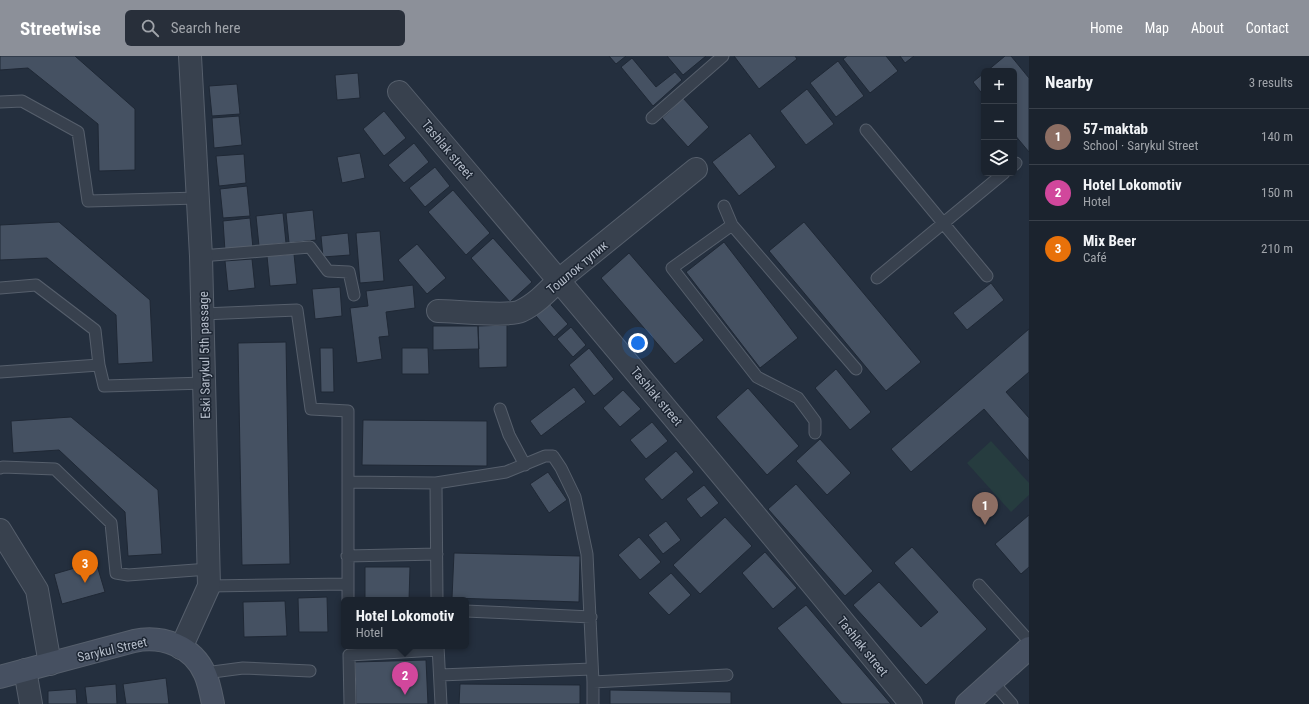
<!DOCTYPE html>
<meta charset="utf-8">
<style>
body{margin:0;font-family:"Roboto Condensed",sans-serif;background:#282f3a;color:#f1f3f6}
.controls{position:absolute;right:12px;top:12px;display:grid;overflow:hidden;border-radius:6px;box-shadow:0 2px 6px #0003}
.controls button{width:36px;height:36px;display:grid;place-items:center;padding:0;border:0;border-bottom:1px solid #39404a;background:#1b232e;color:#f1f3f6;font:20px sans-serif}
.you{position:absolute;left:638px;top:287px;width:14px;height:14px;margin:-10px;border:3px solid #fff;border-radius:50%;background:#1a73e8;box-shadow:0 0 0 6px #1a73e833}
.badge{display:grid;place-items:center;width:26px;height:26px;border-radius:50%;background:#8c9099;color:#fff;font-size:13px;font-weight:700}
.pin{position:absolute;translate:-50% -33px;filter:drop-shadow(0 1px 2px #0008)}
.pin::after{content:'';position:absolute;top:21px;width:14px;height:12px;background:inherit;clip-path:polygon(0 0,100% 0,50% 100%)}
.popup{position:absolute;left:341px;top:541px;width:128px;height:52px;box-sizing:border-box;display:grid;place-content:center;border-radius:6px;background:#1b232e;filter:drop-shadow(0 1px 3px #0005);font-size:13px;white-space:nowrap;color:#a0a4aa}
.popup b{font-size:15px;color:#f1f3f6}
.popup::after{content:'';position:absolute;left:50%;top:100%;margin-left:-8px;border:8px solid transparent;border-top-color:#1b232e}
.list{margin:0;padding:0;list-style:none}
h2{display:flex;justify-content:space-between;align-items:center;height:52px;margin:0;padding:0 16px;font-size:17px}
h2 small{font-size:13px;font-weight:400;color:#a0a4aa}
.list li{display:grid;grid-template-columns:26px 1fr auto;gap:12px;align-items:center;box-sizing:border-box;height:56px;padding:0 16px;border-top:1px solid #39404a}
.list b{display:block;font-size:15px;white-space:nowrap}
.list p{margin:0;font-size:13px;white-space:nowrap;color:#a0a4aa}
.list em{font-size:13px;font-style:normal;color:#a0a4aa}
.icon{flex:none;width:22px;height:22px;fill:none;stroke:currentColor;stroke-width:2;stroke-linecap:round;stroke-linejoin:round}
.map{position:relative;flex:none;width:1029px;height:648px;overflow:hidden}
header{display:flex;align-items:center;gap:24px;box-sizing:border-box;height:56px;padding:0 20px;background:#8c9099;color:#fff}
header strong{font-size:19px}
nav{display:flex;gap:22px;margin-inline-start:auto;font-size:14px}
.search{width:280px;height:36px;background:#282f3a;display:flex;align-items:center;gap:10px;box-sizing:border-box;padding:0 14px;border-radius:6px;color:#a0a4aa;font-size:15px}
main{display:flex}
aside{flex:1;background:#1b232e}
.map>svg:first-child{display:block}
</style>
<header>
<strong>Streetwise</strong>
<div class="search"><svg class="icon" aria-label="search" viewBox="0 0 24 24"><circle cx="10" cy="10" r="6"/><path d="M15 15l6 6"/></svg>Search here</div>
<nav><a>Home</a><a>Map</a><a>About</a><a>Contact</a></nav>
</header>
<main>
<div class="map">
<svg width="1029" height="648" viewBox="0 0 1029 648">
<rect width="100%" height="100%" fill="#242f3e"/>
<path fill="#263c3f" d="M991 385 1029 427V439L1011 456 967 407Z"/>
<path fill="#455162" stroke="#1f2835" d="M0 0H75L135 53V114L99 115 98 68 28 12 0 14Z
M609 0H626L616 8Z
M667 0H706L683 19Z
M734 0H795L797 3 759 33Z
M847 0H886L898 15 870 37 843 3Z
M900 0H914L905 7Z
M1005 0H1011L1029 22V96L1014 78V15H987Z
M632 2 656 31 675 16 682 24 653 50 621 11Z
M838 5 864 40 836 61 810 27Z
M358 17 360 42 337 44 335 19Z
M984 17V40L973 26Z
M237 28 240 58 212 60 209 30Z
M807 33 834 68 806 89 780 55Z
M683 42 709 71 688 91 662 62Z
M384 55 406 82 384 100 363 73Z
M239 60 242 89 214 92 212 62Z
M750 77 776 111 739 140 712 106Z
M414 87 429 106 404 127 388 109Z
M360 97 365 122 342 127 337 101Z
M244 98 246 127 219 130 216 100Z
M435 111 450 130 425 151 409 132Z
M247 130 250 160 223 162 220 133Z
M453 134 490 177 466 199 428 156Z
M313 154 316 184 289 187 286 157Z
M283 157 286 187 259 190 256 160Z
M250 162 253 192 225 195 223 165Z
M59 166 150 244 153 306 118 308 116 259 47 202 0 204V169Z
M804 166 921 306 886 335 769 195Z
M380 175 384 225 360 227 356 177Z
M348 177 350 199 323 201 321 180Z
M493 182 532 226 510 246 471 202Z
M724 186 798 282 760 312 686 216Z
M417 188 446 222 427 238 398 204Z
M629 197 704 284 675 308 601 222Z
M294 198 297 228 270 230 267 200Z
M252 203 255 232 228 235 225 205Z
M991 227 1004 244 967 274 953 257Z
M413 229 415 252 386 256 389 280 379 281 382 303 357 307 350 252 368 250 366 235Z
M340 231 342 260 315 263 312 233Z
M544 241 568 268 554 281 530 253Z
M507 269V311L479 312 478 270Z
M433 270H478L479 293 433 294Z
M571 271 586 289 573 301 557 283Z
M1029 273V316L1006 336 1029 362V405L984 353 911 416 891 393Z
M286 286 290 508 242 509 238 287Z
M320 292H333L334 336H321Z
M402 292H428L429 318H402Z
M589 292 614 323 594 340 569 309Z
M836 313 871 356 850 374 815 332Z
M574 331 586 346 541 380 530 365Z
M748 332 799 390 767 419 716 361Z
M623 334 641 353 620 371 603 352Z
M71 361 158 434 162 498 128 500 125 456 59 394 13 397 11 365Z
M363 364 487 365V410L362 409Z
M652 366 668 385 646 403 630 384Z
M820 383 851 417 827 439 796 405Z
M676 395 694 416 662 444 644 423Z
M548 416 567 444 549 457 530 428Z
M796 428 873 515 845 540 768 453Z
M704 429 719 447 701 462 686 443Z
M1029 459V511L1021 518 995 488Z
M725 461 752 490 700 538 673 509Z
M666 465 681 484 663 498 648 479Z
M639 481 661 506 640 524 618 499Z
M912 491 987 573 926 629 853 549 879 526 921 571 938 556 894 507Z
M765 496 797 532 773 553 742 517Z
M454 497 580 500 579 546 452 542Z
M96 506 105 536 62 548 54 518Z
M365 511H410L409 544H365Z
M671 517 691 539 669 559 648 537Z
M327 541 328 576H299L298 542Z
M285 545 287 580 244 581 243 546Z
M806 549 891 648H842L777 572Z
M426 604 428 648H356L355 606Z
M166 622 169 648H126L123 628Z
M116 628 117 648H87L85 631Z
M460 628 580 629V648H459Z
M76 633 77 648H48V635Z
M610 634 731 636V648H610Z"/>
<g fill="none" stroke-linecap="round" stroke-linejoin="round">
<defs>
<path id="service" d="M0 46 22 45 78 76 88 145 198 142
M652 62 723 0
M866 74 987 220
M1014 109 1016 107
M724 150 732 169 856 313
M732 169 672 212 757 321 798 342 815 365V377
M201 200 310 191 328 215 349 216 354 239
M877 222 1004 117
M0 232 36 229 95 274 99 309 104 330 205 327
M203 258 297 254 311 353 348 355V544
M0 316 99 309
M500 353 509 379 525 409
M0 412 3 411 55 413 111 467 116 517 128 519 209 513
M348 426 436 427 437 544
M436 427 506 416 545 400H553L561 412 575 441 587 498 593 626V648
M347 500 437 498
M979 529 1029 585
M209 530 347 528
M466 555 591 561
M438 590 441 648
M205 617 243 612 310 615
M440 619 592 613
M992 625 1012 648
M593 626 727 619
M350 648 349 599 438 594"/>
<path id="minor" d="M399 36C571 238 742 442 911 648
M438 255C454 255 509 261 521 255 536 248 548 235 559 224L696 113
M0 474 37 534 50 608
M181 592 209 530 201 200 190 0
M25 614 31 648"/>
<path id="secondary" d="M0 621 134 585C162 579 193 590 205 618 209 627 211 638 213 648
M967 648 1029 592"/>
</defs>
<use href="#service" stroke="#565f6c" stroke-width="13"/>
<use href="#minor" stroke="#565f6c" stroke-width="24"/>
<use href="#secondary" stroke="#565f6c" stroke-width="24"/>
<use href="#service" stroke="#38414e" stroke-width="11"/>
<use href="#minor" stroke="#38414e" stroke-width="22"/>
<use href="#secondary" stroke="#465061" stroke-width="22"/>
</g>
<g text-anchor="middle" stroke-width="3" stroke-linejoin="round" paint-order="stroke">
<g font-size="13" fill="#b4bcc9" stroke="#1d2633">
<text transform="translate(448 93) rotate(50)" y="5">Tashlak street</text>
<text transform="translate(577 211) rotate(-40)" y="5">Тошлок тупик</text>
<text transform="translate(204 299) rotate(-91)" y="5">Eski Sarykul 5th passage</text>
<text transform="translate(657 340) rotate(50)" y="5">Tashlak street</text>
<text transform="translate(863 590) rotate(51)" y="5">Tashlak street</text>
<text transform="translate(112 593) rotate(-13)" y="5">Sarykul Street</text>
</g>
</g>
</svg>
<div class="controls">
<button>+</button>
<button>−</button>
<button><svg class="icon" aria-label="layers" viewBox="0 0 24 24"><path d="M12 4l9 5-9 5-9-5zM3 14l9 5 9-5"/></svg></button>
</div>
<div class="you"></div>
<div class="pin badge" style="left:985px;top:469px;background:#8d6e63">1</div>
<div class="pin badge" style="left:405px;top:639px;background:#d1479c">2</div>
<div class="popup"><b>Hotel Lokomotiv</b>Hotel</div>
<div class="pin badge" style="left:85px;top:527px;background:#e8710a">3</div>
</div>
<aside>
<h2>Nearby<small>3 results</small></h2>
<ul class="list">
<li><span class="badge" style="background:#8d6e63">1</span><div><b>57-maktab</b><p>School · Sarykul Street</p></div><em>140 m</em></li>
<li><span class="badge" style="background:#d1479c">2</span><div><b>Hotel Lokomotiv</b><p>Hotel</p></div><em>150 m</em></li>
<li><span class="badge" style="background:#e8710a">3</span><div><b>Mix Beer</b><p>Café</p></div><em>210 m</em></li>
</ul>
</aside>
</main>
